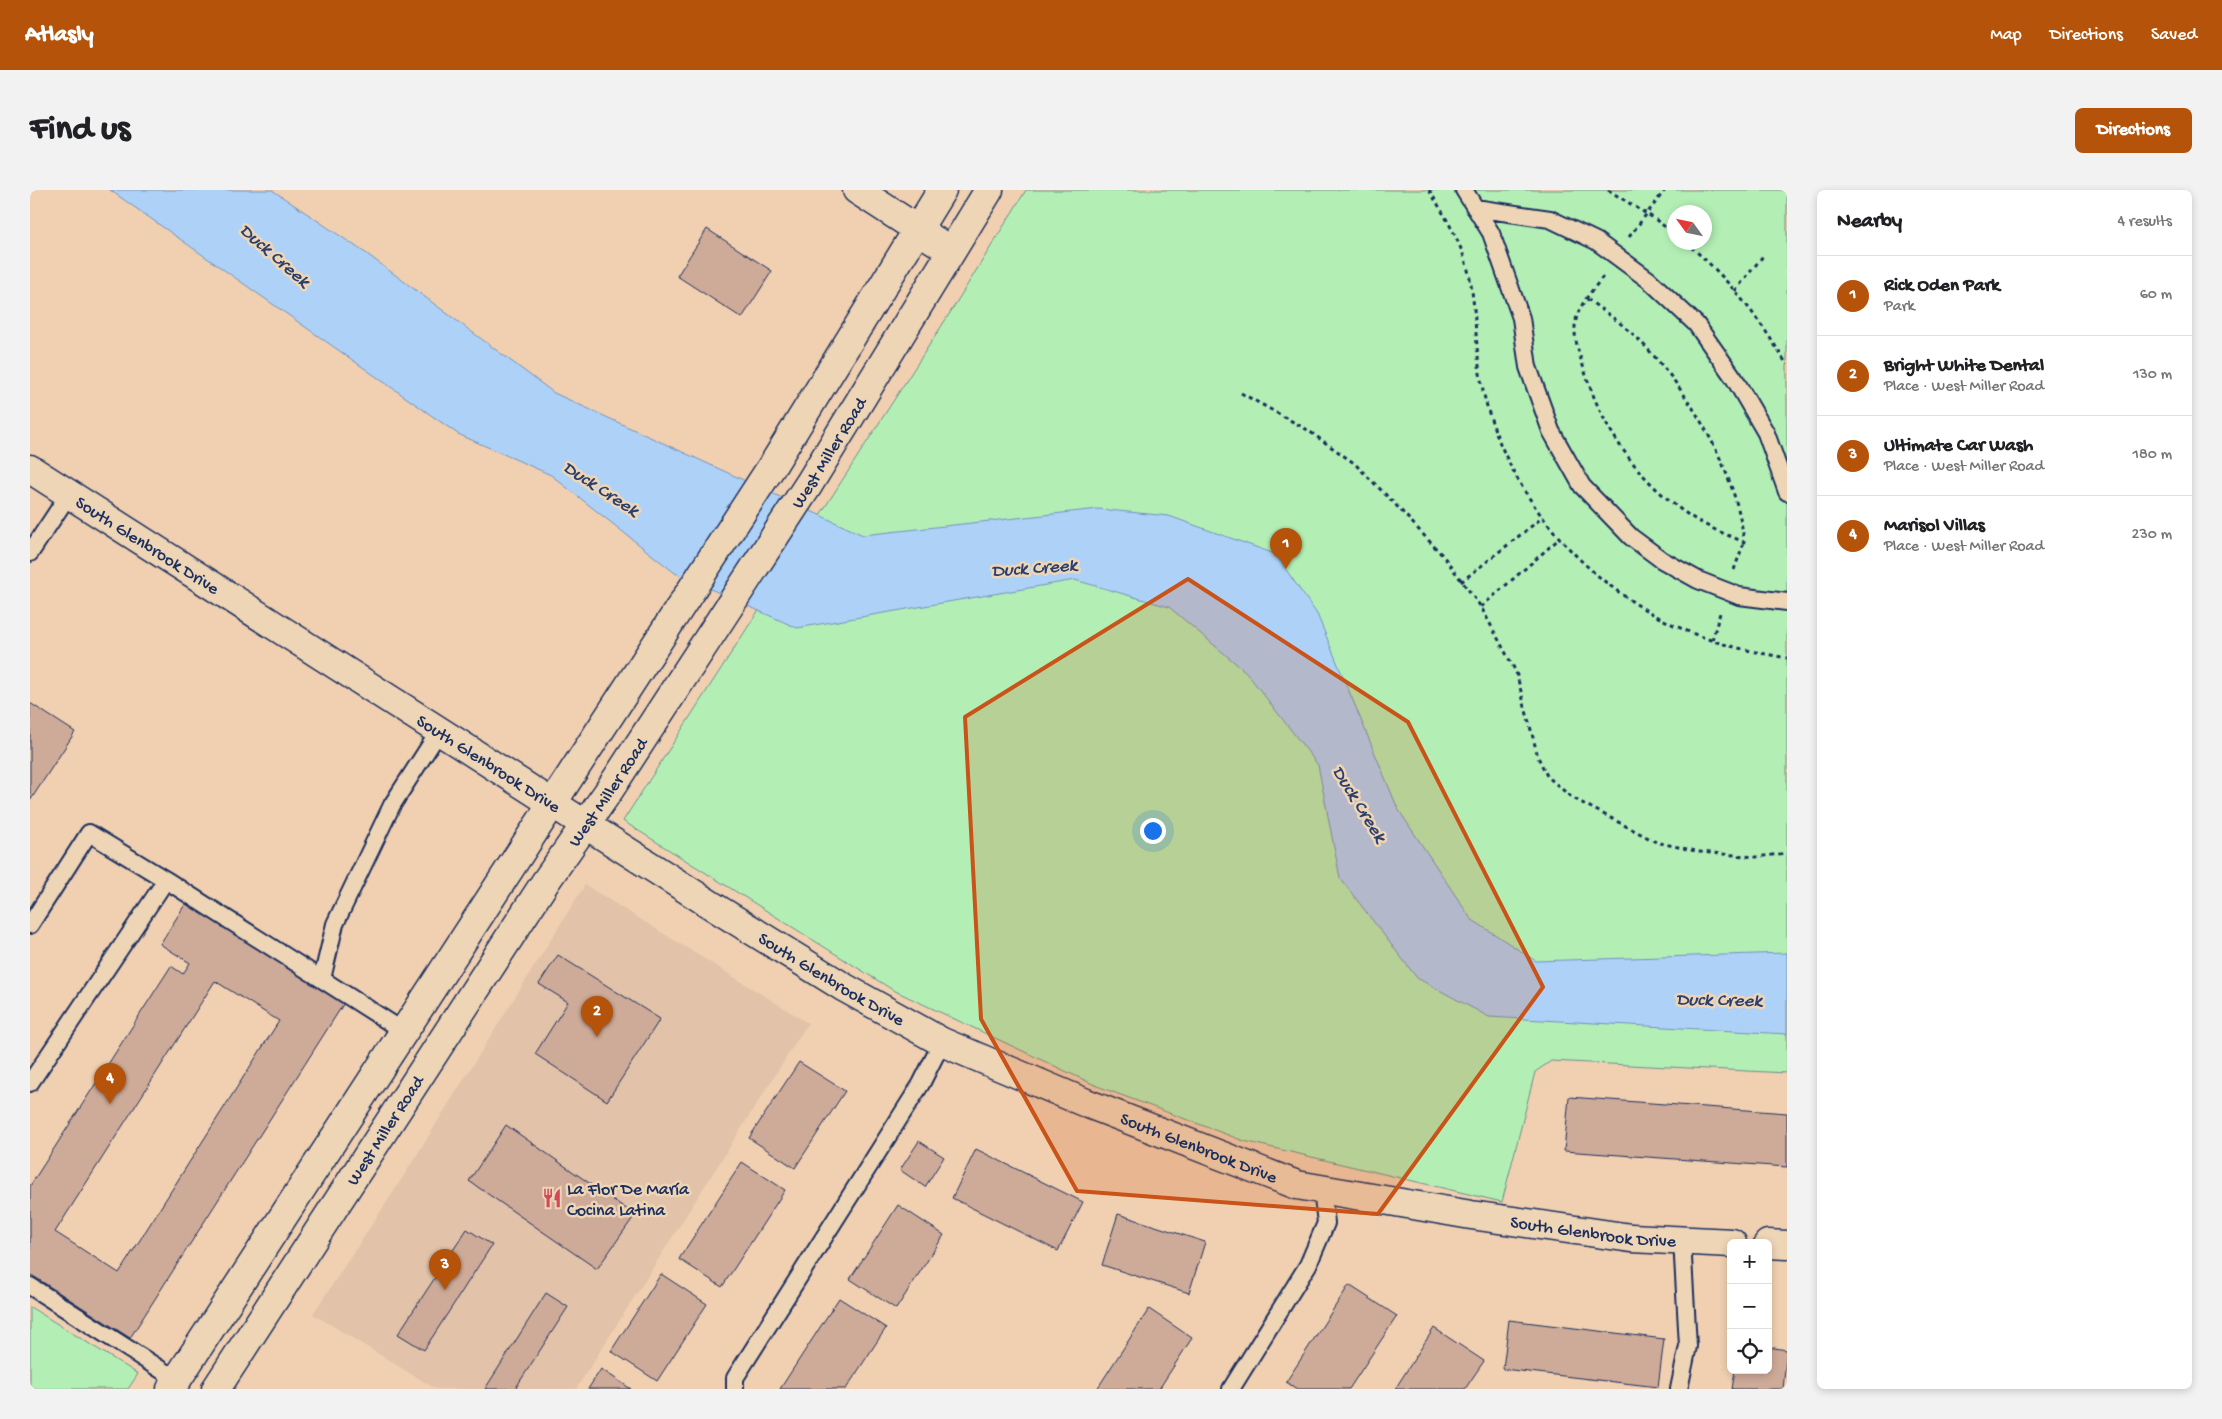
<!DOCTYPE html>
<meta charset="utf-8">
<style>
body{margin:0;font-family:"Gochi Hand",sans-serif;background:#f2f2f2;color:#202124}
.controls{position:absolute;right:15px;bottom:15px;display:grid;overflow:hidden;border-radius:8px;box-shadow:0 2px 8px #0003}
.controls button{width:45px;height:45px;display:grid;place-items:center;padding:0;border:0;border-bottom:1px solid #e0e0e0;background:#fff;color:#202124;font:25px sans-serif}
.compass{position:absolute;left:1637px;top:15px;width:45px;height:45px;border-radius:50%;background:#fff;box-shadow:0 2px 8px #0003;rotate:303deg}
.you{position:absolute;left:1122px;top:640px;width:18px;height:18px;margin:-12px;border:4px solid #fff;border-radius:50%;background:#1a73e8;box-shadow:0 0 0 8px #1a73e833}
.badge{display:grid;place-items:center;width:32px;height:32px;border-radius:50%;background:#b45309;color:#fff;font-size:16px;font-weight:700}
.pin{position:absolute;translate:-50% -41px;filter:drop-shadow(0 1px 2px #0008)}
.pin::after{content:'';position:absolute;top:26px;width:18px;height:15px;background:inherit;clip-path:polygon(0 0,100% 0,50% 100%)}
.list{margin:0;padding:0;list-style:none}
h2{display:flex;justify-content:space-between;align-items:center;height:65px;margin:0;padding:0 20px;font-size:21px}
h2 small{font-size:16px;font-weight:400;color:#757577}
.list li{display:grid;grid-template-columns:32px 1fr auto;gap:15px;align-items:center;box-sizing:border-box;height:80px;padding:0 20px;border-top:1px solid #e0e0e0}
.list b{display:block;font-size:19px;white-space:nowrap}
.list p{margin:0;font-size:16px;white-space:nowrap;color:#757577}
.list em{font-size:16px;font-style:normal;color:#757577}
.icon{flex:none;width:28px;height:28px;fill:none;stroke:currentColor;stroke-width:2;stroke-linecap:round;stroke-linejoin:round}
.map{position:relative;flex:none;width:1757px;height:1199px;overflow:hidden;border-radius:8px}
header{display:flex;align-items:center;gap:30px;box-sizing:border-box;height:70px;padding:0 25px;background:#b45309;color:#fff}
header strong{font-size:24px}
nav{display:flex;gap:28px;margin-inline-start:auto;font-size:18px}
.intro{display:flex;align-items:center;justify-content:space-between;box-sizing:border-box;height:120px;padding:0 30px}
h1{margin:0;font-size:35px}
.button{padding:12px 22px;border-radius:8px;background:#b45309;color:#fff;font-size:18px;font-weight:700}
main{display:flex;gap:30px;padding:0 30px}
aside{flex:1;background:#fff;border-radius:8px;box-shadow:0 2px 8px #0003}
.map>svg:first-child{display:block}
</style>
<header>
<strong>Atlasly</strong>
<nav><a>Map</a><a>Directions</a><a>Saved</a></nav>
</header>
<div class="intro"><h1>Find us</h1><a class="button">Directions</a></div>
<main>
<div class="map">
<svg width="1757" height="1199" viewBox="0 0 1757 1199">
<rect width="100%" height="100%" fill="#f0d0b1"/>
<filter id="ink" filterUnits="userSpaceOnUse"><feTurbulence type="fractalNoise" baseFrequency=".02" numOctaves="2"/><feDisplacementMap in="SourceGraphic" scale="10" xChannelSelector="R" yChannelSelector="G"/><feConvolveMatrix kernelMatrix="1 2 1 2 8 2 1 2 1" color-interpolation-filters="sRGB"/></filter>
<g filter="url(#ink)">
<path fill="#e2c2a8" d="M555 695 778 833 546 1199H406L283 1124 370 992Z"/>
<path fill="#b3efb5" stroke="#678f8a" fill-rule="evenodd" d="M996 0H1757V883L1521 871 1505 882 1472 1012 1214 951 1067 896 863 800 593 631 918 126ZM1644 22H1674V52H1644Z
M0 1117 108 1184 98 1199H0Z"/>
<path fill="#aed2f7" stroke="#7391ba" d="M80 0H242L337 64 524 203 833 345 1068 319 1139 326 1245 364 1287 424 1368 619 1441 729 1506 771 1757 763V844L1459 827 1387 788 1310 688 1288 575 1216 482 1139 417 1045 390 767 438 645 383 521 285 428 244Z"/>
<path fill="#ceaa98" stroke="#1b2f5e" fill-rule="evenodd" d="M677 39 742 81 712 128 647 86Z
M0 513 45 542 0 611Z
M156 713 314 813 100 1148 0 1084V996L141 776 153 784 160 773 130 754ZM185 791 249 831 89 1083 25 1042Z
M528 765 630 829 577 911 505 864 538 812 509 794Z
M769 872 815 901 765 978 719 948Z
M1539 907 1757 923V977L1534 961Z
M476 935 605 1025 567 1079 439 991Z
M889 951 914 967 895 997 870 980Z
M946 959 1053 1012 1028 1061 922 1008Z
M712 972 755 1000 692 1097 649 1069Z
M868 1015 914 1045 866 1119 820 1089Z
M1088 1024 1175 1052 1159 1103 1072 1075Z
M437 1039 462 1055 394 1160 368 1144Z
M631 1084 677 1114 627 1191 581 1161Z
M1319 1095 1367 1126 1319 1199H1267L1256 1192Z
M516 1103 538 1117 485 1199H455Z
M809 1108 856 1138 816 1199H750Z
M1119 1119 1162 1148 1129 1199H1067Z
M1479 1130 1634 1149 1628 1197 1473 1179Z
M1404 1138 1454 1171 1435 1199H1365Z
M1738 1157 1757 1160 1753 1199H1702L1705 1180H1738Z
M571 1179 601 1199H558Z"/>
<g fill="none" stroke-linecap="round" stroke-linejoin="round">
<defs>
<path id="lane" d="M1434 0 1461 43 1491 128 1498 177 1521 241 1552 296 1601 347 1632 370 1668 390 1709 406 1757 412
M1445 18 1520 29 1566 51 1619 90 1666 134 1704 188 1736 243 1757 302
M0 363 39 304
M0 735 59 643 136 690
M292 789 305 734 362 615 410 540
M0 893 136 690 373 841
M0 1096 147 1190
M705 1199V1188L891 894 912 852
M1201 1199 1278 1075 1296 1033 1292 1000
M1649 1199 1658 1156 1652 1050"/>
<g id="secondary">
<path d="M827 0 921 61"/>
<path id="s1" d="M0 279 689 720 815 798 912 852 1056 913 1267 995 1441 1025 1601 1048 1702 1053"/>
<path d="M1738 1054 1757 1055"/>
<path d="M141 1199 744 273 912 0"/>
<path id="s2" d="M186 1199 516 691 578 602 779 294 959 0"/>
</g>
</defs>
<use href="#lane" stroke="#1b2f5e" stroke-width="20"/>
<use href="#secondary" stroke="#1b2f5e" stroke-width="31"/>
<path stroke="#1b2f5e" stroke-width="3" stroke-dasharray="4 4" stroke-linecap="butt" d="M1399 0C1416 27 1434 57 1440 89 1447 127 1445 166 1454 205 1480 311 1561 402 1662 443 1693 456 1725 462 1757 468
M1578 0 1625 29 1644 44
M1599 47 1635 0
M1655 52C1697 86 1730 129 1757 175
M1705 101 1733 66
M1557 109C1576 123 1595 135 1611 152 1660 202 1707 282 1714 352 1695 344 1674 336 1657 324 1608 290 1572 238 1555 182 1550 166 1542 146 1546 130 1549 114 1565 98 1574 85
M1211 203 1276 239 1324 273 1363 312 1414 367 1451 417 1486 482 1508 567 1517 586 1541 607 1626 652 1670 662 1726 667 1757 663
M1704 380 1714 352
M1431 392 1513 327
M1451 417 1530 348
M1682 450 1690 423"/>
<use href="#lane" stroke="#eed5b6" stroke-width="16"/>
<use href="#secondary" stroke="#eed5b6" stroke-width="28"/>
</g>
</g>
<path fill="#c95318" fill-opacity="0.2" stroke="#c95318" stroke-width="4" stroke-linejoin="round" d="M1158 389 1378 532 1513 797 1348 1024 1047 1001 951 829 935 527Z"/>
<defs>
<symbol id="restaurant-bare" viewBox="-9 -9 18 18"><path d="M-5-6h1v4h1v-4h1v4h1v-4h1v5L-1.5 .5V6h-2V.5L-5-1ZM5-6V6H3V1.5H1.5Q1.5-4 5-6Z" fill="#d1495b" stroke="#eed5b6" stroke-width="2.5" paint-order="stroke"/></symbol>
</defs>
<g fill-rule="evenodd">
<use href="#restaurant-bare" x="508" y="994" width="28" height="28"/>
</g>
<g text-anchor="middle" stroke-width="5" stroke-linejoin="round" paint-order="stroke">
<g font-size="18" fill="#1b2f5e" stroke="#eed5b6">
<text dy="6" stroke="none"><textPath href="#s2" startOffset="1119">West Miller Road</textPath></text>
<text dy="6" stroke="none"><textPath href="#s1" startOffset="140">South Glenbrook Drive</textPath></text>
<text dy="6" stroke="none"><textPath href="#s1" startOffset="545">South Glenbrook Drive</textPath></text>
<text dy="6" stroke="none"><textPath href="#s2" startOffset="714">West Miller Road</textPath></text>
<text dy="6" stroke="none"><textPath href="#s1" startOffset="950">South Glenbrook Drive</textPath></text>
<text dy="6" stroke="none"><textPath href="#s2" startOffset="309">West Miller Road</textPath></text>
<text dy="6" stroke="none"><textPath href="#s1" startOffset="1355">South Glenbrook Drive</textPath></text>
<text dy="6" stroke="none"><textPath href="#s1" startOffset="1760">South Glenbrook Drive</textPath></text>
</g>
<g font-size="18" fill="#1b2f5e" stroke="#eed5b6" text-anchor="start">
<text x="537" y="1004">La Flor De María<tspan x="537" dy="21">Cocina Latina</tspan></text>
</g>
<g font-size="19" font-style="italic" fill="#2a3f6d" stroke="#eed5b6">
<text transform="translate(246 64) rotate(41)" y="7">Duck Creek</text>
<text transform="translate(572 297) rotate(33)" y="7">Duck Creek</text>
<text transform="translate(1004 376) rotate(-4)" y="7">Duck Creek</text>
<text transform="translate(1331 613) rotate(58)" y="7">Duck Creek</text>
<text transform="translate(1689 808) rotate(1)" y="7">Duck Creek</text>
</g>
</g>
</svg>
<div class="controls">
<button>+</button>
<button>−</button>
<button><svg class="icon" aria-label="locate" viewBox="0 0 24 24"><circle cx="12" cy="12" r="6"/><path d="M12 2v4M12 18v4M2 12h4M18 12h4"/></svg></button>
</div>
<svg class="compass" viewBox="-18 -18 36 36"><path d="M0-13l5 13h-10z" fill="#e53935"/><path d="M0 13l5-13h-10z" fill="#757577"/></svg>
<div class="you"></div>
<div class="pin badge" style="left:1256px;top:379px">1</div>
<div class="pin badge" style="left:567px;top:847px">2</div>
<div class="pin badge" style="left:415px;top:1100px">3</div>
<div class="pin badge" style="left:80px;top:914px">4</div>
</div>
<aside>
<h2>Nearby<small>4 results</small></h2>
<ul class="list">
<li><span class="badge">1</span><div><b>Rick Oden Park</b><p>Park</p></div><em>60 m</em></li>
<li><span class="badge">2</span><div><b>Bright White Dental</b><p>Place · West Miller Road</p></div><em>130 m</em></li>
<li><span class="badge">3</span><div><b>Ultimate Car Wash</b><p>Place · West Miller Road</p></div><em>180 m</em></li>
<li><span class="badge">4</span><div><b>Marisol Villas</b><p>Place · West Miller Road</p></div><em>230 m</em></li>
</ul>
</aside>
</main>
